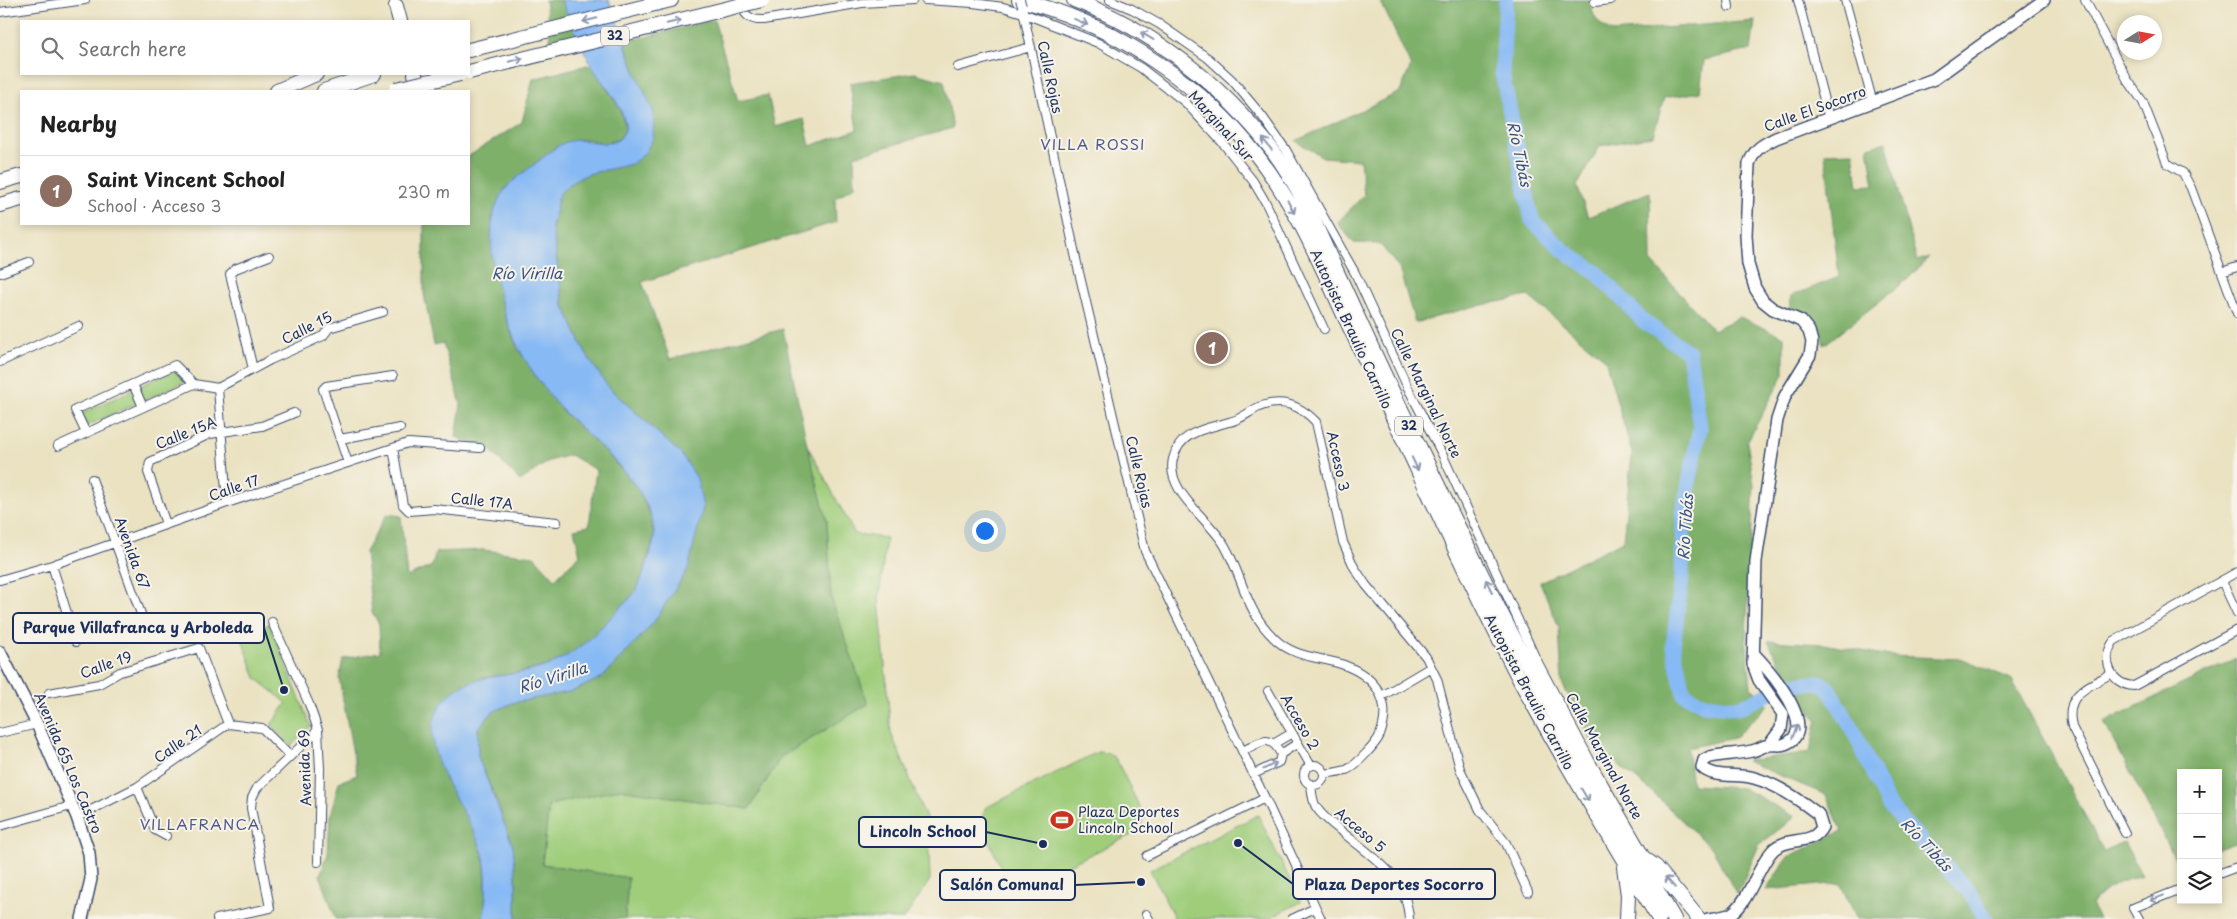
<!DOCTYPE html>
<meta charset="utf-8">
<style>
body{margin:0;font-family:"Playpen Sans",sans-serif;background:#f6f6f6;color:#222}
.controls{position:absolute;right:15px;bottom:15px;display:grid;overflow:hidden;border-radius:0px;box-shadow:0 2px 8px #0003}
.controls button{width:45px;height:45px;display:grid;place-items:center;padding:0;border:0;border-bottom:1px solid #e0e0e0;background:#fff;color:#222;font:25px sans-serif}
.compass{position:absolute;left:2117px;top:15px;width:45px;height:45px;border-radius:50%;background:#fff;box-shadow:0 2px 8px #0003;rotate:79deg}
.you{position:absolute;left:984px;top:530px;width:18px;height:18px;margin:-12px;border:4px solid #fff;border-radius:50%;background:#1a73e8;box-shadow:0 0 0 8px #1a73e833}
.badge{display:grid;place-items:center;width:32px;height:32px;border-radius:50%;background:#c8321e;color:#fff;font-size:16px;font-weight:700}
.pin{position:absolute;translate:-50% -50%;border:2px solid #fff;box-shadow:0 1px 5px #0006}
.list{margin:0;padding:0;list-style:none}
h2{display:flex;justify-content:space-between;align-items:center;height:65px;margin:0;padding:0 20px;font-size:21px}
h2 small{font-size:16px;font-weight:400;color:#767676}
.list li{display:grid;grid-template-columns:32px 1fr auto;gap:15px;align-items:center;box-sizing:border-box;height:70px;padding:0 20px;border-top:1px solid #e0e0e0}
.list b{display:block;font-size:19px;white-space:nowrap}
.list p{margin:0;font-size:16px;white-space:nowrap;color:#767676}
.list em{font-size:16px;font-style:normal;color:#767676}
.icon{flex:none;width:28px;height:28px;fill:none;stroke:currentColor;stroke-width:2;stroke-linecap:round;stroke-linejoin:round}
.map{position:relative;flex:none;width:2237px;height:919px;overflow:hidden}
.search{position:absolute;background:#fff;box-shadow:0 2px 8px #0003;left:20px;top:20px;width:450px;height:55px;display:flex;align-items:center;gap:12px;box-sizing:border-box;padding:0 18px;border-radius:0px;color:#767676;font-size:19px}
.panel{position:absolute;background:#fff;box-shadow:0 2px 8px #0003;left:20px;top:90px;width:450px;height:135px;border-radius:0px}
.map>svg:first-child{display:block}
</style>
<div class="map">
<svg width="2237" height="919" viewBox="0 0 2237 919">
<rect width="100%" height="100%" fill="#f7f3e8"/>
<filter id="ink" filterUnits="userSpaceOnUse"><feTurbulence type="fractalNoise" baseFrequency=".02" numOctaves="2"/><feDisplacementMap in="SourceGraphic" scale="10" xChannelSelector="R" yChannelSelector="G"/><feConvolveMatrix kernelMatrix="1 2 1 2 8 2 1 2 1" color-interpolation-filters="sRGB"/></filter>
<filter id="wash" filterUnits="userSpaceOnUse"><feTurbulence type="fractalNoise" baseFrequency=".0096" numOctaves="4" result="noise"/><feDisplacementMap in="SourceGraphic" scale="20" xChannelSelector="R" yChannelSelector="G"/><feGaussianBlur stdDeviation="1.12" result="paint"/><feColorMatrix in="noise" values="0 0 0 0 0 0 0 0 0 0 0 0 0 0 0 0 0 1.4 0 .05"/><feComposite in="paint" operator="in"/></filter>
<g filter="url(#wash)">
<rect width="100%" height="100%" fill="#eae2c1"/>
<path fill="#9fcd7a" stroke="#5d7e6c" d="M174 370 185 382 86 426 81 414Z
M807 445 855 534 886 538 879 599 891 733 928 823 930 880 904 919H625L628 878 542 864 549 805 620 789 749 809 781 757 868 704 831 598 827 521Z
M269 624 311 726 291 746 271 725 287 703 256 678 241 636Z
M1098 752 1108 753 1116 759 1141 810C1145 822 1140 829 1131 835L1031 883C1025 885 1018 886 1012 882 1001 874 989 839 983 826L982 818 985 808Z
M1258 815 1301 902 1267 919H1175L1150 870Z"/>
<path fill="#7fb06a" stroke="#4d7064" d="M545 0H561L581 44 552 50Z
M1380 0H1589C1593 16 1597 24 1612 32L1755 21 1751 50 1704 60 1700 92 1664 98 1653 136 1600 146 1577 186 1588 217 1650 192 1651 261 1713 330 1740 317 1784 337V374L1747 442 1754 485 1746 637 1751 687 1768 705 1734 738 1687 748 1692 785 1743 788 1795 817 1759 845 1737 895 1713 850 1652 792 1593 744 1562 683 1559 627 1540 582 1623 541 1632 453 1605 359 1528 296 1472 307 1415 323 1399 268 1380 244 1354 243 1337 223 1364 195 1360 160 1323 157 1296 141 1400 92 1411 66Z
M714 20 738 101 768 95 775 127 804 119 810 146 857 130 850 83 914 73 944 81 953 128 854 156 855 186 835 198 836 222 642 282 670 359 783 329 807 445 827 521 831 598 868 704 781 757 749 809 620 789 549 805 542 864 628 878 625 919H516V877L500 809 478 757V728L493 712 512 703 573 691 603 677 654 622 688 569 697 478 681 454 608 387 586 354 563 304 552 227 559 194 572 182 588 174 632 164 635 71 625 42Z
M591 64 620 109 625 125 624 134 617 140 604 143 587 139 571 141 556 147 505 188 492 218 496 278 505 317 517 348 562 411 599 445 637 487 650 515 654 538 638 589 595 634 572 654 547 666 517 673 480 678 444 778C459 803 480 832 484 861 487 881 486 900 483 919H336L320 875 328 854 330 816 339 782 357 775 339 678 343 659 380 652 379 624 372 612 365 552 387 514 401 516 407 577 432 566 436 552 483 550 534 556 555 579 580 555 574 529 589 526 596 470 570 455 549 461 520 481 490 450 456 437 461 404 443 343 434 345 424 294V224H469V156L522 122 533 79Z
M1886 142 1917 261 1929 257 1909 278 1824 345C1820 321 1809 319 1789 310L1791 296 1839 277 1825 153 1853 152 1858 186 1874 185 1868 147Z
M1768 641 1823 644 1890 656 1963 659 2011 679 2104 851 2124 842 2142 876C2120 881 2105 887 2091 905L2099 919H1857L1840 883 1766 890 1788 857 1842 831 1826 795 1746 761 1810 752 1817 719 1799 702Z
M2237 658V842L2218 849V773H2181V863L2178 864 2104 722Z"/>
<path fill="#87b9f4" stroke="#5174a9" d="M561 0H609L635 71 654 113 653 139 644 154 632 164 588 174 572 182 559 194 552 227 563 304 586 354 608 387 681 454 697 478 703 507 688 569 654 622 603 677 573 691 512 703 493 712 478 728V757L513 846 516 877V919H483C486 899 488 878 484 858 474 814 416 759 437 712 457 668 512 681 549 665 576 654 595 634 615 613 622 606 630 599 636 591 640 585 653 547 654 539 658 492 595 443 565 413 556 405 549 395 542 385 517 352 505 321 496 280 490 252 486 210 507 187 515 178 526 171 535 164 546 155 557 144 570 141 586 137 604 148 618 140 623 136 626 130 625 124 622 103 602 84 592 66 580 45 571 22 561 0Z"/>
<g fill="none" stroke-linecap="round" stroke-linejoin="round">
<path stroke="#87b9f4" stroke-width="15" d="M1506 0 1502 73 1532 220 1564 251 1596 272 1644 322 1689 352 1700 428 1683 512 1682 577 1673 646 1684 694 1704 704 1738 708 1791 684 1822 683 1829 689 1853 730 1889 806 1971 894 1986 919"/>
</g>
</g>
<g filter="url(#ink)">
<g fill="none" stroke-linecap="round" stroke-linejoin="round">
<defs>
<path id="street" d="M925 0 973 3 1003 7 1023 13 1098 43 1141 68 1185 102 1222 142 1253 181 1266 203 1324 329
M1110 0 1132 9 1159 24 1208 58 1232 80 1262 116 1286 150 1355 273 1408 388 1443 456 1535 657 1590 760 1645 855
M1728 0 1729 7
M1798 0 1829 119
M1845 0 1873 103
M2085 0 2127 79 2143 102 2167 163 2183 173 2191 188 2237 313
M1595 2 1610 0
M740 4C745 16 751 21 764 20L862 3 913 0
M1022 6 1078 268 1145 551 1265 798 1321 919
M0 12 85 0
M958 67 1031 47
M2222 272 2237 267
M0 273 29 262
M0 362 79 326
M253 369 230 274 235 269 269 256
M133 384 143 407
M218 388 270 360 323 336 329 328 383 312
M218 388 227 503
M86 433 75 410 175 365 194 384
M340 439 400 428
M58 446 194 384 218 388
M393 448 403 505 409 511 434 509 557 522
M348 463 323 389 326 386 393 376
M92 479 149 636
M166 524 148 472 150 462 210 434 262 426 294 413
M52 565 76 642
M2237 572 2114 641C2100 659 2111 685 2134 686L2237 630
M0 580 52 565 227 503 408 443 480 448
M2222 581 2237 613
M272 622 309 704 318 730 320 769 318 862
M2112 673C2088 687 2064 693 2072 727L2125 833
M1268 691 1311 766
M49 693 99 684 120 672 199 648 228 724
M1382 696 1431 667
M0 733 37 724
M1275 743 1292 733
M1242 751C1261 743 1269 732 1281 754L1279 762 1254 774
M1281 754 1298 743
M1304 775a10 10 0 1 1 20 0a10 10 0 1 1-20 0Z
M1324 774C1331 773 1339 772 1346 770 1356 766 1376 744 1380 735 1393 701 1376 677 1344 665 1319 656 1295 659 1274 638 1245 610 1244 580 1225 546 1211 520 1165 492 1173 459 1180 431 1205 429 1229 422 1241 420 1248 412 1259 407 1282 398 1300 405 1316 422L1343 542 1354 567 1366 585 1426 657 1437 679 1460 769 1480 810 1506 843 1528 892
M1311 784C1312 792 1312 800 1316 807 1322 816 1332 824 1341 831 1371 856 1407 876 1409 919
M137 787 155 830 166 836
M77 817 137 787 228 724 262 728 289 755
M0 826 71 806
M1147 856 1265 798
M2218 874 2237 867
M1146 914 1149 919
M217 919 270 908 251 808 252 798 257 788 318 730
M1292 919 1315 908
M2139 919 2133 908 2181 889"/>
<path id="secondary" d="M0 652 37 724 77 817 89 853 91 879 82 919
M1770 744 1781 729 1783 714 1759 680 1753 664 1756 561 1777 420 1785 396 1810 355 1812 342 1809 331 1801 321 1773 309 1763 301 1755 288 1748 264 1746 235 1749 164C1754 149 1762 145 1776 138L1934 79 2044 0
M1708 919C1715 918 1725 917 1731 914 1748 904 1759 863 1774 849 1789 836 1813 846 1822 827L1818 814C1800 800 1776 784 1754 778 1739 773 1713 779 1702 767L1704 760 1710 757C1724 754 1738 754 1752 751 1758 750 1764 745 1770 745 1775 744 1780 746 1785 744 1822 730 1769 670 1755 655"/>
<path id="highway" d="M1019 0C1104 20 1190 76 1246 142 1289 192 1316 253 1343 313 1369 367 1395 421 1420 475 1453 545 1486 616 1522 684 1565 764 1612 841 1659 919
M1074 0C1154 31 1221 84 1273 151 1297 183 1313 219 1329 255 1352 304 1374 354 1398 403 1450 509 1500 617 1558 720 1595 787 1635 853 1674 919
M396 6 400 21
M469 50 671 0
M415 74 419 91
M277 91 316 74
M324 91 374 74
M0 182 21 176
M0 205 21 199
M1638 854 1656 867 1699 919
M1624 867 1628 895 1627 919"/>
</defs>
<use href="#street" stroke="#3a4a6d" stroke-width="10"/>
<use href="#secondary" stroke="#3a4a6d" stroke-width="14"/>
<use href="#highway" stroke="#3a4a6d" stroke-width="16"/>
<use href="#street" stroke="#fff" stroke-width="8"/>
<use href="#secondary" stroke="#fff" stroke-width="11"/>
<use href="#highway" stroke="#fff" stroke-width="14"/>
<defs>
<path id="street-bridge" d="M1020 0 1022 6"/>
<path id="highway-bridge" d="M469 72 762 0
M396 89 460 74"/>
</defs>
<use href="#street-bridge" stroke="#3a4a6d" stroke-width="10" stroke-linecap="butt"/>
<use href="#highway-bridge" stroke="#3a4a6d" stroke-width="16" stroke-linecap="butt"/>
<use href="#street-bridge" stroke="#fff" stroke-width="8"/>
<use href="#highway-bridge" stroke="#fff" stroke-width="14"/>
</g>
<defs><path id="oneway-shaft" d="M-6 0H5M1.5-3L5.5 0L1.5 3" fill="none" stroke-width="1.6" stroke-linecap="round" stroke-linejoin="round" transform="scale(1.25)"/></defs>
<g stroke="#8d97ae">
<use href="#oneway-shaft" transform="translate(590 20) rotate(166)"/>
<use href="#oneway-shaft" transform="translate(674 22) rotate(-14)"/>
<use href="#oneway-shaft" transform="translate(1081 22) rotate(24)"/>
<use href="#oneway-shaft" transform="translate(1147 36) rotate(-149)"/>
<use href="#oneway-shaft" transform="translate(516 60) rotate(-14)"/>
<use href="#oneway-shaft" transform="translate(1267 144) rotate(-128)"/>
<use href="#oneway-shaft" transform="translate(1291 207) rotate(62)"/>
<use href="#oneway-shaft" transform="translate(1415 464) rotate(65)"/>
<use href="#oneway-shaft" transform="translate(1489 586) rotate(-116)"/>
<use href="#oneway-shaft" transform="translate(1795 731) rotate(-69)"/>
<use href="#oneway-shaft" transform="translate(1270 766) rotate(-27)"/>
<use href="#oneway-shaft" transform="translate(1585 795) rotate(59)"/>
<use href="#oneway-shaft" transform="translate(1670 882) rotate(-132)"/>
<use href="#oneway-shaft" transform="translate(2157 898) rotate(159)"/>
</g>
</g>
<defs>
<symbol id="stadium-bare" viewBox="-9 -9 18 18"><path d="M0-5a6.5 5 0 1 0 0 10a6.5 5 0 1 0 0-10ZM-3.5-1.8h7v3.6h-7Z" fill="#c8321e" stroke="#f7f3e8" stroke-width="2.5" paint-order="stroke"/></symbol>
</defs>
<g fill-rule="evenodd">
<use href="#stadium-bare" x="1046" y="804" width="32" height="32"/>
</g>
<g text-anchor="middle" stroke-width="4" stroke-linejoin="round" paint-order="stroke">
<g fill="#f7f3e8" stroke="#5d6a87" stroke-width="1">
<rect x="601" y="26.5" width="28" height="19" rx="4"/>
<rect x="1395" y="416.5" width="28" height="19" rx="4"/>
</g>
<g font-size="12" font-weight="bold" fill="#1b2f5e">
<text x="615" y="40">32</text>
<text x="1409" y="430">32</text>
</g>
<g font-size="14" fill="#1b2f5e" stroke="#f7f3e8">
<text transform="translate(1050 77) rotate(78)" y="5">Calle Rojas</text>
<text transform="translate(1815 109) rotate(-20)" y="5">Calle El Socorro</text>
<text transform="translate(1221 126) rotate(48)" y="5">Marginal Sur</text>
<text transform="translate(307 328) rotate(-27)" y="5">Calle 15</text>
<text transform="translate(1351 329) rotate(65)" y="5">Autopista Braulio Carrillo</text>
<text transform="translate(1426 393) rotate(64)" y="5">Calle Marginal Norte</text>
<text transform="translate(186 433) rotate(-22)" y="5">Calle 15A</text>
<text transform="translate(1338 461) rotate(78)" y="5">Acceso 3</text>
<text transform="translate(1139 472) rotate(77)" y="5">Calle Rojas</text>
<text transform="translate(234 488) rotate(-19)" y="5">Calle 17</text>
<text transform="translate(482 501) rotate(6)" y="5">Calle 17A</text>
<text transform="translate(132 553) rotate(70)" y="5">Avenida 67</text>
<text transform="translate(106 665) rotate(-20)" y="5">Calle 19</text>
<text transform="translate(1529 692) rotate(62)" y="5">Autopista Braulio Carrillo</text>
<text transform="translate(1300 722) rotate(60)" y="5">Acceso 2</text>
<text transform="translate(178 744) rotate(-35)" y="5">Calle 21</text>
<text transform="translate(1604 756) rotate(61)" y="5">Calle Marginal Norte</text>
<text transform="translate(68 763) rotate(67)" y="5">Avenida 65 Los Castro</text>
<text transform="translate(305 768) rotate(-92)" y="5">Avenida 69</text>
<text transform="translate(1360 830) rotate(40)" y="5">Acceso 5</text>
</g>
<g font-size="14" fill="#1b2f5e" stroke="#f7f3e8" text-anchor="start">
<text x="1078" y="817">Plaza Deportes<tspan x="1078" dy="16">Lincoln School</tspan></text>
</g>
<g font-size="15" letter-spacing="1" fill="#50598d" stroke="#f7f3e8">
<text x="1093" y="150">VILLA ROSSI</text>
<text x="200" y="830">VILLAFRANCA</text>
</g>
<g font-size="15" font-style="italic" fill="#365284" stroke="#f7f3e8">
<text transform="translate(1519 154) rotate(78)" y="5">Río Tibás</text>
<text x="527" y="279">Río Virilla</text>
<text transform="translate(1686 527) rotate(-86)" y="5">Río Tibás</text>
<text transform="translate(553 678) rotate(-17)" y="5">Río Virilla</text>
<text transform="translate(1926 845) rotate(47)" y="5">Río Tibás</text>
</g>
</g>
<path fill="none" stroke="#1b2f5e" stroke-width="2" d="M284 690L264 628M1043 844L986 832M1238 843L1293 884M1141 882L1075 885"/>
<g fill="#1b2f5e" stroke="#f7f3e8" stroke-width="2">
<circle cx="284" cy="690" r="5"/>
<circle cx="1043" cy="844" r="5"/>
<circle cx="1238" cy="843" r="5"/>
<circle cx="1141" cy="882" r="5"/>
</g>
<g fill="#f7f3e8" stroke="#1b2f5e" stroke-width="2">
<rect x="13" y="613" width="251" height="30" rx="5"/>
<rect x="859" y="817" width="127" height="30" rx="5"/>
<rect x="1293" y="869" width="202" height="30" rx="5"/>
<rect x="940" y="870" width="135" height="30" rx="5"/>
</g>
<g font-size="15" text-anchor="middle" font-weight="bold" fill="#1b2f5e">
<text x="138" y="633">Parque Villafranca y Arboleda</text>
<text x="923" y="837">Lincoln School</text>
<text x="1394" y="890">Plaza Deportes Socorro</text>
<text x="1007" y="890">Salón Comunal</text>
</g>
</svg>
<div class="controls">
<button>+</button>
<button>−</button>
<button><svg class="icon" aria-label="layers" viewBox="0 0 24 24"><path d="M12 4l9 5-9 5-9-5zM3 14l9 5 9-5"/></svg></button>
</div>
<svg class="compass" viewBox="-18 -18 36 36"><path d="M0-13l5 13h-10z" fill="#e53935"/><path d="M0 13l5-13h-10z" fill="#767676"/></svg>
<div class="you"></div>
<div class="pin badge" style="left:1212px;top:348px;background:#8d6e63">1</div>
<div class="search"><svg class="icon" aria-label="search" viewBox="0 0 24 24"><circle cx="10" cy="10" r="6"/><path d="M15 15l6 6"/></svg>Search here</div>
<section class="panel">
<h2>Nearby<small></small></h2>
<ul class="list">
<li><span class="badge" style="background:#8d6e63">1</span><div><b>Saint Vincent School</b><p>School · Acceso 3</p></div><em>230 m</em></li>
</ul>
</section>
</div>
